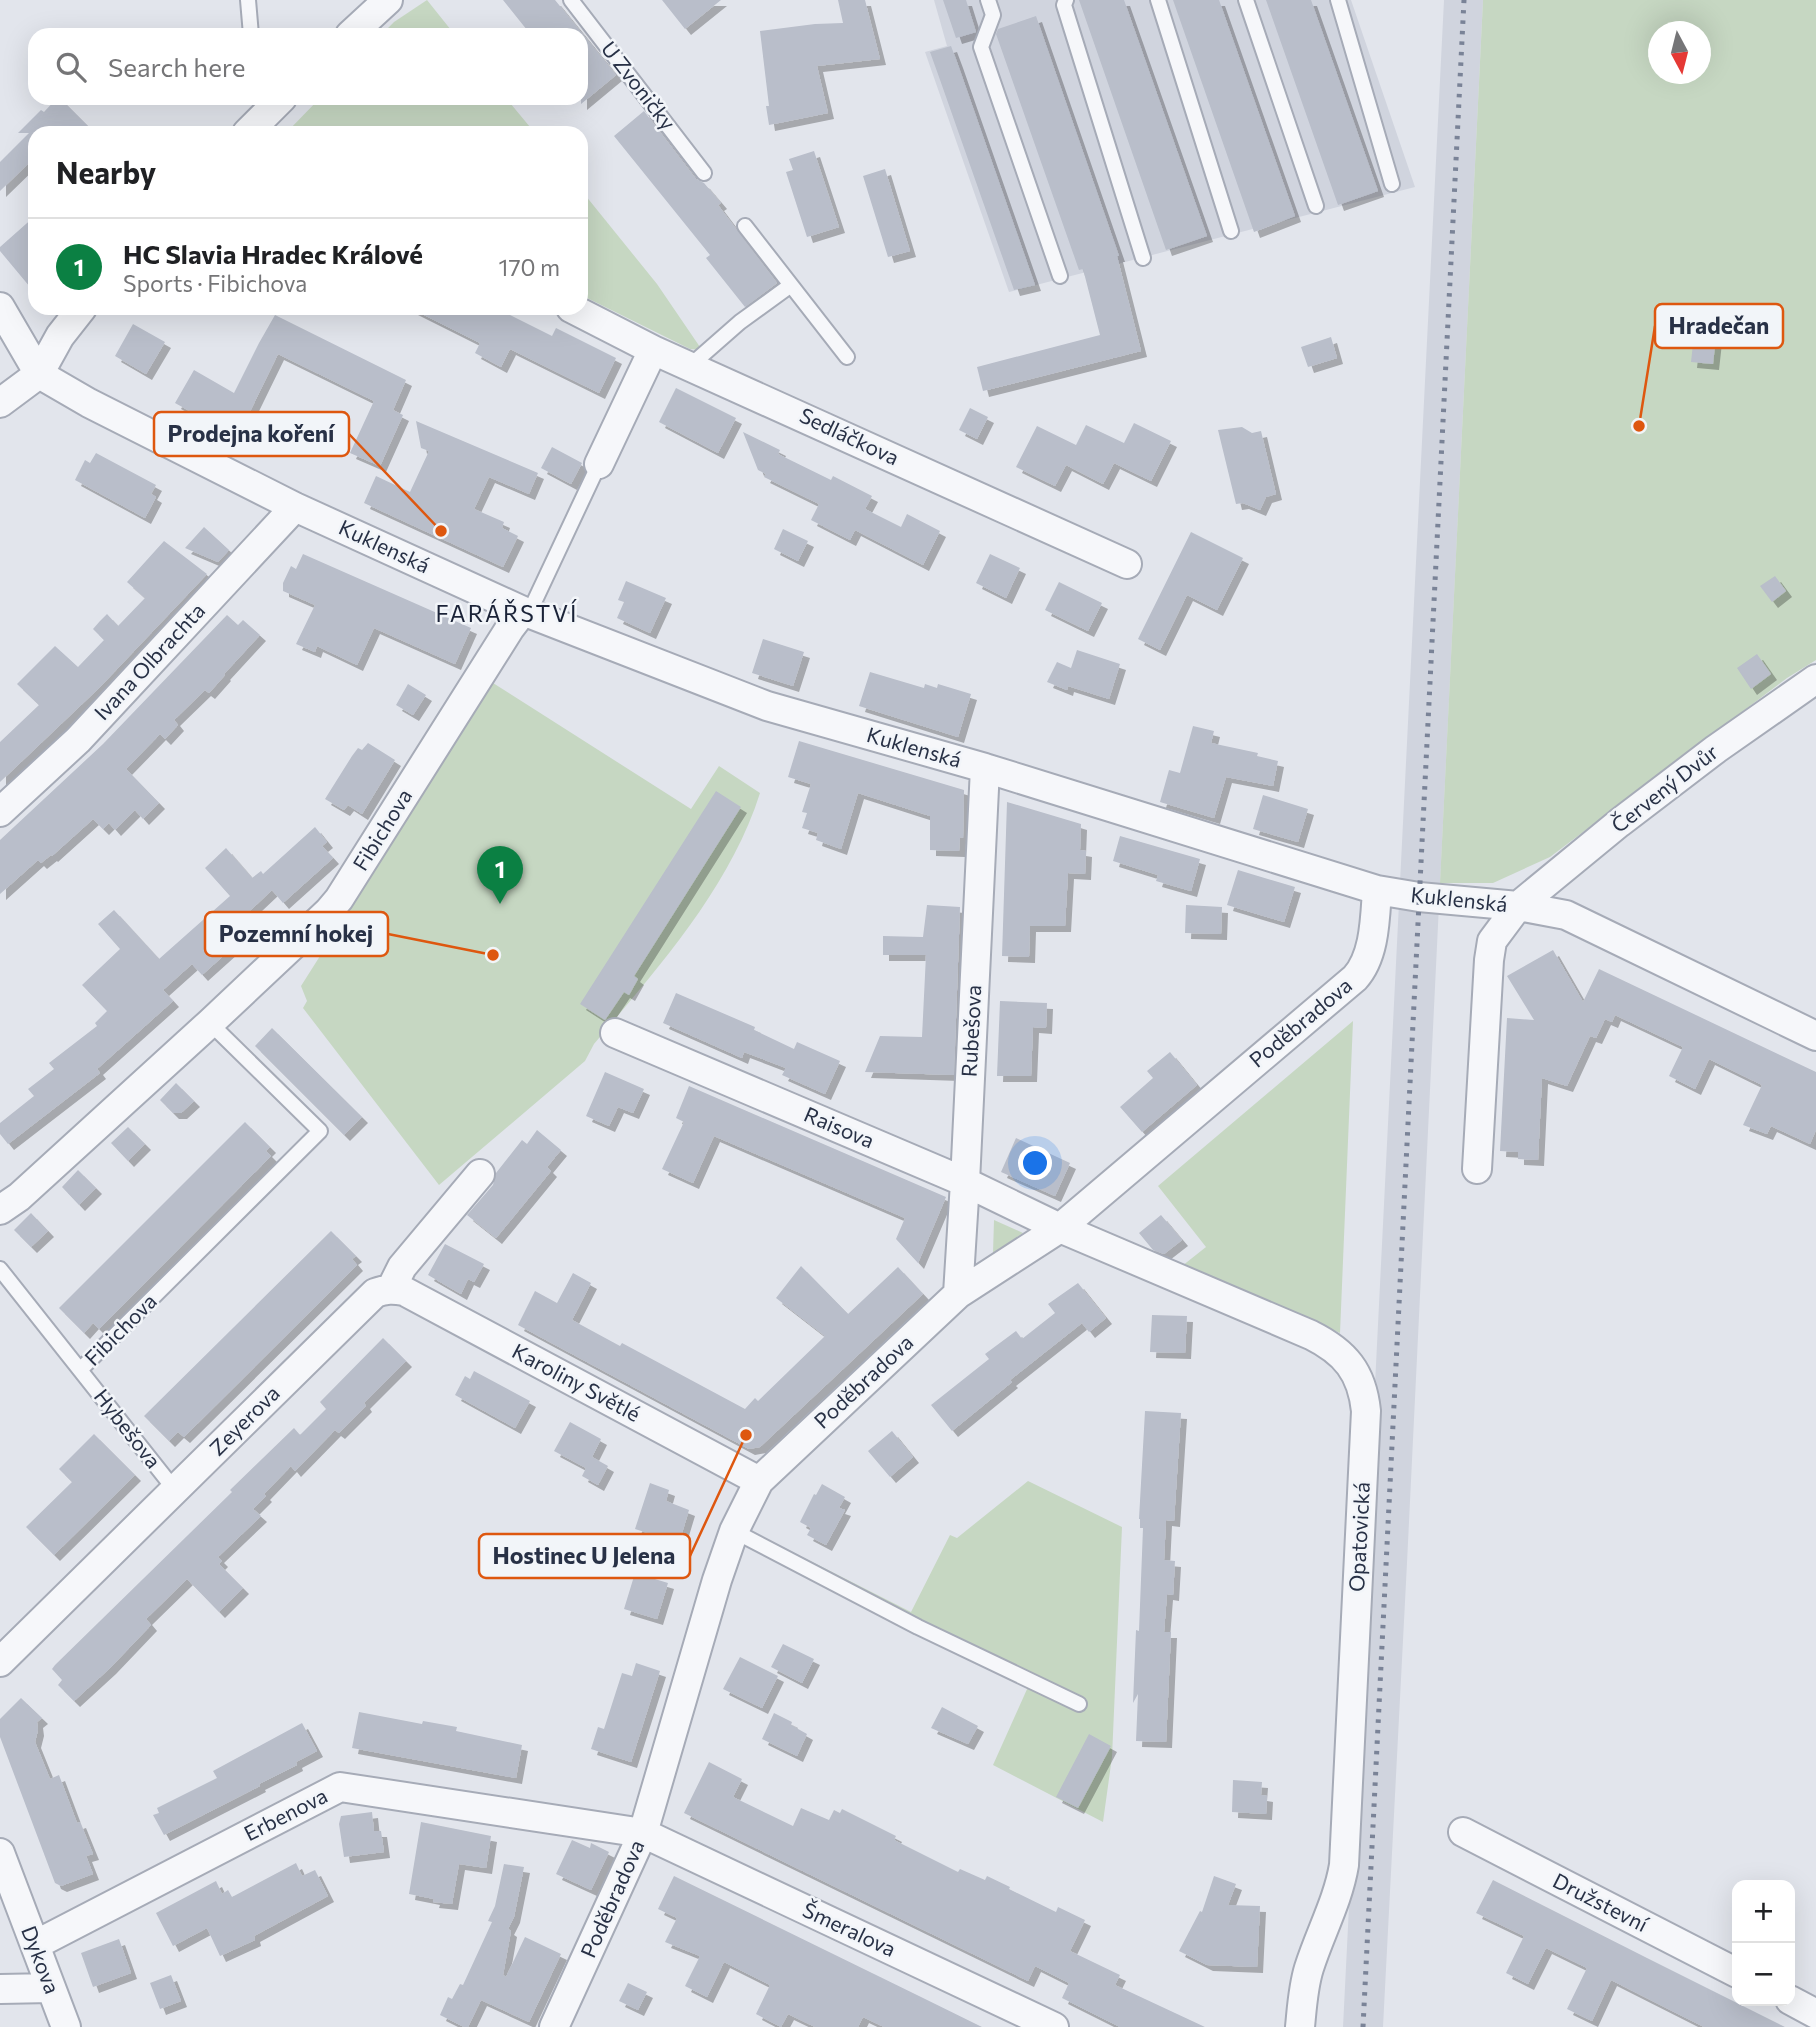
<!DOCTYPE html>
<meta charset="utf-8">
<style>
body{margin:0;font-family:Commissioner,sans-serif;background:#f2f2f2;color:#202124}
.controls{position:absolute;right:21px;bottom:21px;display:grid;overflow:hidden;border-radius:14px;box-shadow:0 7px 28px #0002}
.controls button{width:63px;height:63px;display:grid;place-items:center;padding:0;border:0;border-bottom:2px solid #e0e0e0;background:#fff;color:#202124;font:35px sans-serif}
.compass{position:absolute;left:1648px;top:21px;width:63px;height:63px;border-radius:50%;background:#fff;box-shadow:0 7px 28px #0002;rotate:173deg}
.you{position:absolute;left:1036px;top:1164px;width:24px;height:24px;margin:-18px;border:5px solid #fff;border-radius:50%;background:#1a73e8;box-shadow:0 0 0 10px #1a73e833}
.badge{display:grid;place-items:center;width:46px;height:46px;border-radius:50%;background:#0b8043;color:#fff;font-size:23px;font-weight:700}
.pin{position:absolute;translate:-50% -58px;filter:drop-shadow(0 2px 4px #0008)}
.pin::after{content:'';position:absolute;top:37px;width:24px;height:21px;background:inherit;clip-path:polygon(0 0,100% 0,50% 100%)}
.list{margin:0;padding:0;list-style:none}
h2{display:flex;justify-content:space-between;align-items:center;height:91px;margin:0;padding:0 28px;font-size:30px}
h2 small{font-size:23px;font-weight:400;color:#757577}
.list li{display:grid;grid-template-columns:46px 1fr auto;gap:21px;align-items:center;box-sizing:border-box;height:98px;padding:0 28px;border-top:2px solid #e0e0e0}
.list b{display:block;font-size:26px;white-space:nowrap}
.list p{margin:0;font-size:23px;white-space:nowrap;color:#757577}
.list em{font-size:23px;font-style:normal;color:#757577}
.icon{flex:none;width:38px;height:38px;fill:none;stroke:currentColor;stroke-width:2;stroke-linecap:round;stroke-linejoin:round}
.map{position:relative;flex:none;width:1816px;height:2027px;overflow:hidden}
.search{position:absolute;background:#fff;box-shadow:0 7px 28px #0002;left:28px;top:28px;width:560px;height:77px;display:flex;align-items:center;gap:18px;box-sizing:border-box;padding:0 24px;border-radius:21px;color:#757577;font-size:26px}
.panel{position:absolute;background:#fff;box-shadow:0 7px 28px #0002;left:28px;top:126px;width:560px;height:189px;border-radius:21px}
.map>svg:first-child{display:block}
</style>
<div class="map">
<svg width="1816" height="2027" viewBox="0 0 1816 2027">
<defs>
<filter id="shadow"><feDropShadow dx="6" dy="6" stdDeviation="0" flood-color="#0004"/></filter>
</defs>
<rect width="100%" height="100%" fill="#e2e5ec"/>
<path fill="#d0d4de" d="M934 0H1351L1415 187 1009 292 925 52 947 46Z
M1444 0H1483L1407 1563 1383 2027H1343Z"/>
<path fill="#c6d7c2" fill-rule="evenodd" d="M427 0 455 35H381L394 22Z
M1483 0H1816V660L1787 678 1550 857 1493 883H1440ZM1658 32H1700V74H1658Z
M320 98H506L535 133H286Z
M581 190 657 284 702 350 690 349 581 295Z
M493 683 691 809 719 766 760 793C730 888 657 969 594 1044L585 1061 439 1185 303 1008 307 1001 301 986Z
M1353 1021 1340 1333 1182 1266 1206 1247 1158 1186Z
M994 1220 1023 1233 993 1253Z
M1028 1481 1122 1527 1112 1757 1103 1822 993 1765 1028 1687 757 1552 765 1538 911 1612 950 1535 957 1538Z"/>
<path fill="#b9beca" filter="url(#shadow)" d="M503 0H555L616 75 581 104V35H531Z
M662 0H721L685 29Z
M838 0H865L880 59 817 66 828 113 769 125 766 106H769L760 31 815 24 843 23Z
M943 0H966L976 32 956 38Z
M1079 0H1124L1207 236 1166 250Z
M1173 0H1219L1295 216 1254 232Z
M1266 0H1311L1378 191 1338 205Z
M1036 16 1119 256H1117L1141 351 983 391 977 367 1100 335 1083 269 1079 270 996 34 998 29Z
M951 46 957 62 1035 285 1014 290 939 77 930 52Z
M57 98H60L95 133H35V157L0 191V162L29 133H18L41 110 44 112Z
M644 111 696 179 704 183 721 203 718 205 777 283 745 307 706 258 710 255 614 136Z
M814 151 839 227 807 237 786 172 793 170 789 159Z
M885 169 910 251 888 257 863 176Z
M35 216V293L0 251V247Z
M410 308H496L552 336 556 328 616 358 599 393 510 349 501 367 475 353 480 343Z
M275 315 406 380 393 410 403 415 380 466 350 453 374 401 278 354 239 434 205 417 204 419 175 403 194 370 234 393 259 343Z
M133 324 165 342 146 374 115 356Z
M1694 335 1716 337 1713 364 1691 362Z
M1331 337 1337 358 1308 367 1301 347Z
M676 388 736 418 718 453 659 422Z
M970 408 988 417 977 439 959 430Z
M416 421 538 473 529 494 489 477 474 509 504 522 502 528 518 536 503 567 364 503 376 476 410 492 429 451 421 448Z
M1134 423 1171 441 1151 481 1114 463 1103 484 1066 465 1055 486 1016 467 1037 426 1076 445 1086 425 1124 443Z
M1242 427 1252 433 1261 431 1276 494 1266 497 1260 510 1243 503 1236 504 1218 430Z
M743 432 780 450 778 454 831 480 833 476 872 496 865 509 901 527 907 514 940 531 923 565 855 530 850 540 811 520 819 504 764 477 766 474 758 470Z
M552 447 582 463 571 484 541 468Z
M96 453 156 485 151 494 156 497 145 518 75 480 85 460 90 463Z
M204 527 229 550 218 562 185 548Z
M783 529 808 541 798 561 774 549Z
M1191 532 1243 558 1217 610 1187 595 1160 650 1138 639Z
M164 541 207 574 100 687 0 782V742L39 705 17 684 55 646 78 667 104 640 93 629 100 621 107 614 118 626 145 598 127 582Z
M303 554 471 628 455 664 374 628 357 665 317 646 315 652 296 644 315 605 283 591V583L291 566 296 569Z
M990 554 1020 568 1006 598 976 583Z
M1775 576 1786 591 1772 602 1760 586Z
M626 581 666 598 650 633 617 618 624 602 618 600Z
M1059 582 1102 603 1088 631 1045 610Z
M227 615 238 625 243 620 260 635 224 674 225 675 209 693 205 690 174 720 178 725 165 739 160 734 126 769 159 803 143 819 135 810 115 830 109 823 103 829 93 819 52 856 51 855 41 863 38 860 0 894V840L103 744Z
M763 639 804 652 793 686 752 673Z
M1077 650 1120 664 1109 699 1068 686 1067 690 1047 682 1057 662 1071 668Z
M1757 654 1771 674 1751 689 1737 668Z
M870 672 924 688 925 684 937 688 938 684 971 694 958 737 859 706Z
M408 684 426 695 413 715 396 705Z
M1193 726 1214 731 1211 743 1258 753 1257 756 1278 761 1273 786 1226 777 1214 818 1160 802 1169 770 1180 773Z
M799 741 964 790 963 838 960 837 959 851 930 850V816L858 793 841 849 816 840 818 833 802 828 807 813 802 812 811 784 788 777Z
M368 743 395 760 362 814 348 805 344 810 325 799 352 756 358 748 362 750Z
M716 791 741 807 634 976 638 979 629 995 624 992 605 1020 580 1004Z
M1263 795 1308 809 1298 842 1253 829Z
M1007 802 1081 824 1080 850 1086 851 1085 874 1068 873 1065 926H1030L1029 957 1002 956Z
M315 827 327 842 322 846 333 858 283 903 272 890 241 919 252 930 202 975 192 964 163 990 173 1001 97 1069 100 1073 8 1144 0 1134V1123L34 1096 28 1089 54 1069 49 1063 97 1026 95 1023 107 1011 82 985 120 949 98 924 114 910 159 959 230 896 205 868 226 848 252 878 261 871 263 874Z
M1120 836 1200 859 1191 891 1156 881 1158 875 1113 861Z
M1238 870 1295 887 1284 922 1227 905Z
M927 905 960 907 954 1075 865 1072 880 1036 922 1037 926 955H883V936L923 937Z
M1186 905 1222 907 1221 934 1185 933Z
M1553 950 1583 1002 1599 969 1816 1072V1130L1810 1144 1771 1126 1767 1134 1743 1125 1762 1085 1709 1059 1695 1089 1669 1076 1683 1047 1615 1015 1612 1022 1605 1019 1596 1038 1590 1036 1567 1086 1542 1078 1538 1160 1518 1159V1152L1500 1151 1507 1018 1534 1020 1507 976Z
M676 993 755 1027 754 1030 794 1049 797 1042 840 1061 825 1094 782 1075 786 1068 744 1052 742 1058 663 1023Z
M1000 1001 1047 1003 1046 1028 1033 1027 1031 1076H997Z
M272 1028 362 1117 344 1135 255 1046Z
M1170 1052 1197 1085 1142 1132 1120 1107 1153 1078 1147 1071Z
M605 1072 644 1089 633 1113 618 1107 609 1126 586 1116Z
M176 1083 194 1101 181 1113H173L160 1100Z
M689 1086 946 1197 918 1263 896 1239 905 1218 714 1136 693 1183 662 1169 684 1122 676 1118Z
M245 1122 270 1147 266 1151 271 1156 99 1329 93 1323 84 1333 59 1308Z
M128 1127 145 1144 128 1161 111 1143Z
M537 1130 561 1150 547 1167 551 1171 496 1238 467 1215 493 1185 496 1173 522 1140 527 1144Z
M1016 1138 1070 1163 1055 1196 1001 1172Z
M78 1170 96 1188 79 1205 62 1187Z
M31 1213 48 1231 31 1247 14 1230Z
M1161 1215 1182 1240 1164 1254 1153 1250 1139 1233Z
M331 1231 356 1256 352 1259 357 1265 184 1437 178 1432 169 1441 144 1416Z
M445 1244 484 1264 474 1282 468 1279 461 1294 428 1275Z
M801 1266 848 1314 898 1267 923 1294 760 1447 749 1449 518 1325 535 1291 557 1303 573 1273 591 1283 572 1320 620 1346 622 1343 745 1409 755 1398 758 1401 825 1336 776 1298Z
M1078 1283 1106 1318 1089 1332 1082 1323 1010 1380 1012 1382 952 1431 931 1405 989 1359 985 1354 1016 1331 1022 1339 1055 1313 1048 1304Z
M1152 1315 1187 1316 1185 1353 1150 1352Z
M383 1338 406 1361 364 1403 366 1406 339 1433 335 1430 295 1471 291 1466 264 1494 266 1496 253 1509 261 1516 218 1557 222 1561 219 1564 243 1588 219 1612 187 1579 146 1619 151 1625 110 1668 74 1701 58 1685 62 1680 52 1669 55 1665 232 1492 230 1490 294 1428 300 1435 326 1409 320 1402Z
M474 1371 530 1401 515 1428 455 1395 465 1376 470 1379Z
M1145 1411 1181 1413 1174 1521 1166 1520 1164 1560 1175 1561 1173 1595 1167 1594 1164 1632H1171L1166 1742 1136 1741 1138 1694 1133 1703 1136 1630 1139 1631 1143 1528H1140V1519H1139Z
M570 1422 601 1439 592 1457 608 1466 598 1485 582 1476 586 1468 554 1451Z
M892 1431 913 1457 890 1477 868 1451Z
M94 1434 135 1475 54 1555 26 1527 72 1482 59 1469Z
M650 1483 669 1490 666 1501 689 1510 679 1543 635 1529Z
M822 1484 845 1497 839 1508 845 1510 826 1545 807 1535 811 1528 800 1522 814 1494 816 1495Z
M635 1573 668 1583 657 1619 624 1609Z
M783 1644 814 1659 802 1683 771 1667Z
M740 1657 778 1676 762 1708 723 1689Z
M636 1663 660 1671 631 1762 591 1749 598 1727 604 1729 622 1673 632 1676Z
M21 1698 42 1718 37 1722 38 1730 35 1742 50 1779 59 1775 77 1823 80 1822 93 1854 86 1856 93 1874 61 1886 55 1883 0 1737V1719Z
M942 1707 978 1726 968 1744 931 1728Z
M359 1712 422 1724 423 1721 457 1727 456 1731 522 1745 516 1778 352 1748Z
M774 1713 792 1722 791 1725 807 1734 797 1756 762 1739Z
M302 1723 317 1751 296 1762 297 1765 259 1784 260 1786 164 1835 153 1815 159 1813 157 1808 217 1778 213 1771Z
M1089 1734 1111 1746 1078 1808 1056 1797Z
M709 1762 742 1779 733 1797 793 1826 801 1808 829 1820 834 1810 840 1813 842 1809 896 1836 894 1840 958 1872 960 1869 985 1880 987 1876 1010 1887 1009 1889 1056 1912 1058 1907 1085 1920 1070 1951 1120 1975 1115 1985 1205 2027H1120L1062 1998 1069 1983 1035 1966 1028 1981 684 1813Z
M1233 1780 1262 1782 1261 1795 1267 1796 1266 1814 1232 1812Z
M372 1812 374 1831H381L384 1852 344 1857 339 1824 341 1816Z
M421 1822 491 1836 486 1868 459 1864 452 1904 433 1902 434 1899 409 1894Z
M572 1840 590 1848 591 1843 609 1852 591 1890 556 1874Z
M296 1863 302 1876 315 1870 328 1896 254 1936 255 1940 220 1956 207 1928 173 1946 156 1913 216 1881 222 1894 228 1890 232 1897Z
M504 1864 524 1867 514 1917 508 1929 511 1931 503 1975 506 1977 525 1937 561 1954 529 2022 481 2000 468 2027H464L440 2015 448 1997 452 1999 460 1984 463 1985 492 1922 488 1921 495 1906Z
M674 1876 919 1996 982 2027H884L863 2017 858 2027H815L788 2014 781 2027 756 2014 770 1985 724 1962 707 1997 685 1986 700 1956 665 1942 677 1918 658 1909Z
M1214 1876 1236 1884 1228 1905 1260 1906 1257 1967 1207 1965 1179 1951 1200 1911 1202 1912Z
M1493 1880 1647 1958 1785 2027H1704L1611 1980 1592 2021 1567 2009 1587 1968 1546 1948 1528 1984 1506 1973 1524 1936 1476 1913Z
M119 1939 131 1973 93 1987 81 1953Z
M171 1975 181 2001 160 2009 150 1983Z
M628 1983 647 1992 638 2010 619 2001Z"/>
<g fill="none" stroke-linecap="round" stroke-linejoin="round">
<defs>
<path id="service" d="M248 0 251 35
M571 0 704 173
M988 0 993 15 981 47 1060 276
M1066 0 1064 5 1143 258
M1158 0 1231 231
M1246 0 1316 206
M1338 0 1392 184
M745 226 847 357
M691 365 740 322 791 285
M529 613 599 464
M0 1269 175 1490
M80 1370 320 1131 210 1023
M734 1531 918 1627 1079 1704"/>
<path id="minor" d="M350 35 388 0
M247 133 282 98
M0 307 39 374 89 403 295 507 523 611 767 706 985 768 1377 890 1419 897 1518 906 1566 915 1816 1036
M571 308 653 350 1127 564
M0 403 39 374 60 336 82 308
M599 464 653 350
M0 812 78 740 295 507
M615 1033 965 1182 1060 1228 1311 1335C1345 1352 1362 1372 1366 1411L1344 1865C1338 1901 1320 1933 1309 1968 1303 1987 1302 2007 1300 2027
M1477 1169 1489 960 1492 941 1518 906 1619 823 1716 749 1816 679
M0 1210 19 1197 210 1023 328 912 339 899 510 628 523 611
M391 1289 402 1267 480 1174
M958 1294 965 1182 985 768
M0 1662 375 1293C386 1289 393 1289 404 1291L759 1481
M1463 1832 1737 1973
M0 1853 66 2027
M35 1945 340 1787 643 1833 1054 2027
M0 1989 51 1988
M1790 2000 1816 2014
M554 2027 643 1833 717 1580 734 1531 759 1481 958 1294 1060 1228 1355 978C1375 956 1375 918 1377 890"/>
</defs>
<use href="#service" stroke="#a6abb7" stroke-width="18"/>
<use href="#minor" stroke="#a6abb7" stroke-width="32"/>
<use href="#service" stroke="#f6f7fa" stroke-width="14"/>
<use href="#minor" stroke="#f6f7fa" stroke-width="28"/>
<path stroke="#7a8397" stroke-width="5" stroke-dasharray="3.5 7" stroke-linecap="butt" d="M1363 2027 1464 0"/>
</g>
<g text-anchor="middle" stroke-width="5" stroke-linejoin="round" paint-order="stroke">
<g font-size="21" fill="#283146" stroke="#f2f5f9">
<text transform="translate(638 86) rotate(52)" y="7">U Zvoničky</text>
<text transform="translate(849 437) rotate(25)" y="7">Sedláčkova</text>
<text transform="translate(384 547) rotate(25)" y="7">Kuklenská</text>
<text transform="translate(150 662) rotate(-47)" y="7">Ivana Olbrachta</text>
<text transform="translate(914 748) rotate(16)" y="7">Kuklenská</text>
<text transform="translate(1665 789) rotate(-38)" y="7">Červený Dvůr</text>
<text transform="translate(383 830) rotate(-58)" y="7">Fibichova</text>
<text transform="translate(1459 900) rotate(6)" y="7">Kuklenská</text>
<text transform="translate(1301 1023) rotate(-40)" y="7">Poděbradova</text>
<text transform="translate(972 1031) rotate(-87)" y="7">Rubešova</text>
<text transform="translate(839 1128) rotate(23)" y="7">Raisova</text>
<text transform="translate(121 1330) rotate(-45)" y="7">Fibichova</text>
<text transform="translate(864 1382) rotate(-43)" y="7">Poděbradova</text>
<text transform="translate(576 1383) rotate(28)" y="7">Karoliny Světlé</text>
<text transform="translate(245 1421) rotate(-45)" y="7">Zeyerova</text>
<text transform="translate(127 1429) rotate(52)" y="7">Hybešova</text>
<text transform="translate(1360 1537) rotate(-87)" y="7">Opatovická</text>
<text transform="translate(286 1815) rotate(-27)" y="7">Erbenova</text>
<text transform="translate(613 1899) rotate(-66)" y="7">Poděbradova</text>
<text transform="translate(1600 1903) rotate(27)" y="7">Družstevní</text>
<text transform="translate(849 1930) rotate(25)" y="7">Šmeralova</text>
<text transform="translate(40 1960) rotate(69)" y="7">Dykova</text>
</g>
<g font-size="23" letter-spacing="2" fill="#1a2237" stroke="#f2f5f9">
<text x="507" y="622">FARÁŘSTVÍ</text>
</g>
</g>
<path fill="none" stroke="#de570f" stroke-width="2.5" d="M1639 426L1655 326M441 531L349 434M493 955L388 934M746 1435L690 1556"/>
<g fill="#de570f" stroke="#f2f5f9" stroke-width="2.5">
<circle cx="1639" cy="426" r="7"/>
<circle cx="441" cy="531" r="7"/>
<circle cx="493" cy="955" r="7"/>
<circle cx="746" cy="1435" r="7"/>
</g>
<g fill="#f2f5f9" stroke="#de570f" stroke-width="2.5">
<rect x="1655" y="304" width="128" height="44" rx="7"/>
<rect x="154" y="412" width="195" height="44" rx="7"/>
<rect x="205" y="912" width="183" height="44" rx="7"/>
<rect x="479" y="1534" width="211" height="44" rx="7"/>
</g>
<g font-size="23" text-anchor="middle" font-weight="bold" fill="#283146">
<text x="1719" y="334">Hradečan</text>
<text x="251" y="442">Prodejna koření</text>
<text x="296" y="942">Pozemní hokej</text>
<text x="584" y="1564">Hostinec U Jelena</text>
</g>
</svg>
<div class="controls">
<button>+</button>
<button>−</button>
</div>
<svg class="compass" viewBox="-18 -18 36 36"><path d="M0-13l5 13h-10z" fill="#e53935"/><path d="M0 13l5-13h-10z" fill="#757577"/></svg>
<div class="you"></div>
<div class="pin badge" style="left:500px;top:904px">1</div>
<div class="search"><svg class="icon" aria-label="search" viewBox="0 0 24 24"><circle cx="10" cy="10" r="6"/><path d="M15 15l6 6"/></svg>Search here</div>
<section class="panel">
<h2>Nearby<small></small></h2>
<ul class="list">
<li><span class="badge">1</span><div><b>HC Slavia Hradec Králové</b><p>Sports · Fibichova</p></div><em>170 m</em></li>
</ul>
</section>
</div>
